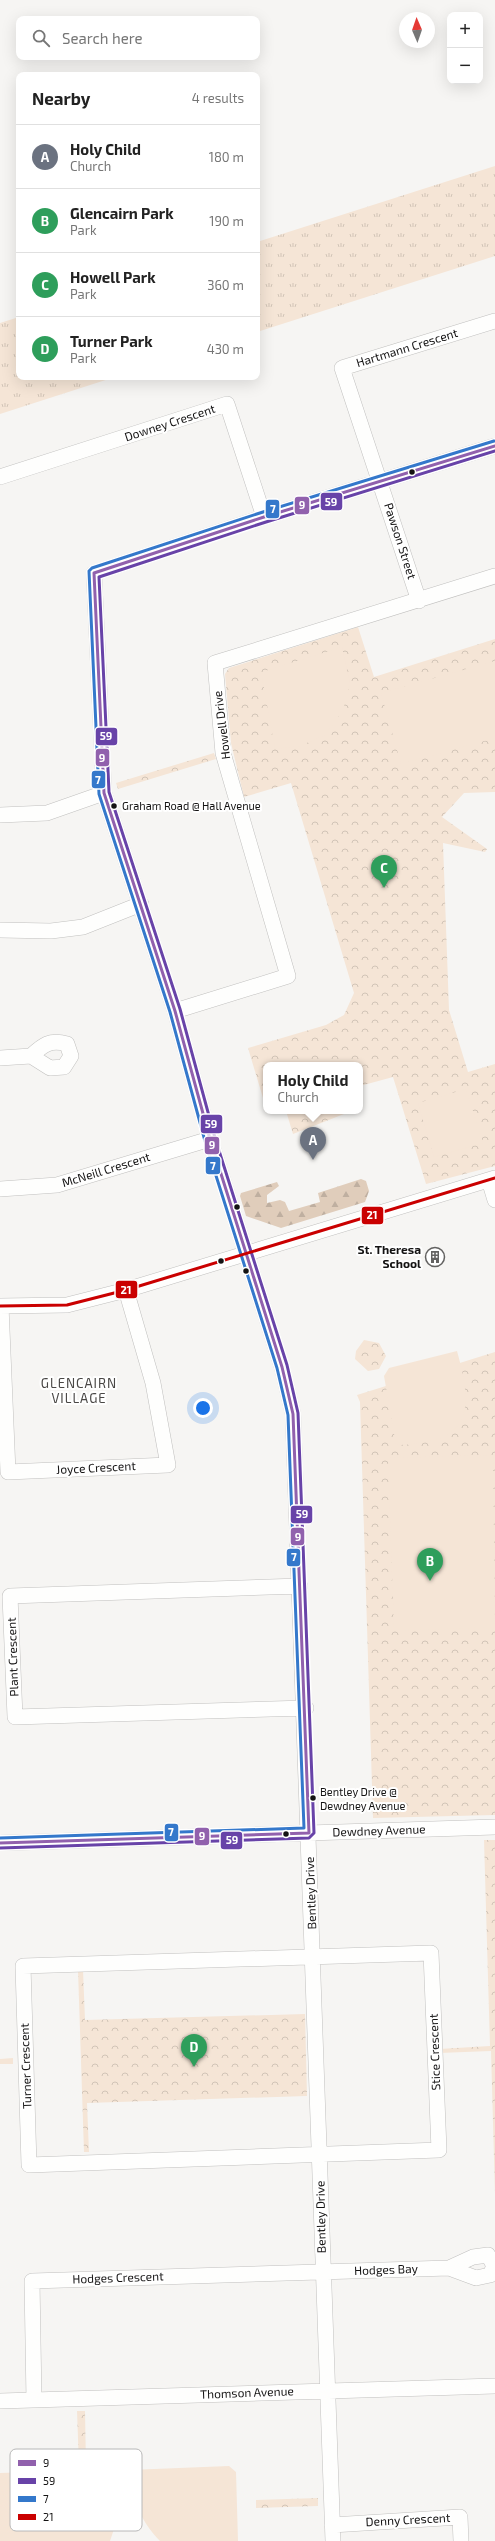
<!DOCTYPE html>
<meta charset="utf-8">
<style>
body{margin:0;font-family:"Exo 2",sans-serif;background:#f6f6f6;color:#222}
.controls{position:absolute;right:12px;top:12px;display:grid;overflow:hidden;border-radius:8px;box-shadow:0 4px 16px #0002}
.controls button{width:36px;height:36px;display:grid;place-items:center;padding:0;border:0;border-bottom:1px solid #e0e0e0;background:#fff;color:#222;font:20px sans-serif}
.compass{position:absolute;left:399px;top:12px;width:36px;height:36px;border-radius:50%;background:#fff;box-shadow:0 4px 16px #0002;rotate:358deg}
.you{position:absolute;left:203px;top:1408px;width:14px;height:14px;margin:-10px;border:3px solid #fff;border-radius:50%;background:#1a73e8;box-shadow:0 0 0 6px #1a73e833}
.badge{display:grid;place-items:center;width:26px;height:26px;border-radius:50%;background:#636261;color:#fff;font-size:13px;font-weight:700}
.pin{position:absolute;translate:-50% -33px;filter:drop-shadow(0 1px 2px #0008)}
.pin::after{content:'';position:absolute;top:21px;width:14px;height:12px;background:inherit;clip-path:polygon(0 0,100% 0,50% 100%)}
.popup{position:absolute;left:263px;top:1062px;width:100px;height:52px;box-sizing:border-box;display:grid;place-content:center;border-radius:8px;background:#fff;filter:drop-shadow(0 1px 3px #0005);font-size:13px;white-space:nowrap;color:#767676}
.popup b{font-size:15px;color:#222}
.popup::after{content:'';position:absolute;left:50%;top:100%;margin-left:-8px;border:8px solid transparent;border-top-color:#fff}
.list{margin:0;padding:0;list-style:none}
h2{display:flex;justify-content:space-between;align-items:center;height:52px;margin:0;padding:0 16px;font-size:17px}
h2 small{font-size:13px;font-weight:400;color:#767676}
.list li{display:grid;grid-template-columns:26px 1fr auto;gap:12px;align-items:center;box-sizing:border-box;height:64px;padding:0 16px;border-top:1px solid #e0e0e0}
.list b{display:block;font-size:15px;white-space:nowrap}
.list p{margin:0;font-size:13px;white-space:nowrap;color:#767676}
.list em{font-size:13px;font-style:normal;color:#767676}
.icon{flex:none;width:22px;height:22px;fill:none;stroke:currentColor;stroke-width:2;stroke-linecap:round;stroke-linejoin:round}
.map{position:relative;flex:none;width:495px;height:2541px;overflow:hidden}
.search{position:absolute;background:#fff;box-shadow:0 4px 16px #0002;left:16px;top:16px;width:244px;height:44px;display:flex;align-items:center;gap:10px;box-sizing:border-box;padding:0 14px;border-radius:8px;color:#767676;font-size:15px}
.panel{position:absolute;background:#fff;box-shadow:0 4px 16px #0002;left:16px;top:72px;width:244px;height:308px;border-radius:8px}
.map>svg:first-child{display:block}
</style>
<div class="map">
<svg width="495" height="2541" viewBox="0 0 495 2541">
<defs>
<pattern id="grass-tufts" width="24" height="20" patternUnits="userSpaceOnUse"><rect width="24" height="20" fill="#f5e5d6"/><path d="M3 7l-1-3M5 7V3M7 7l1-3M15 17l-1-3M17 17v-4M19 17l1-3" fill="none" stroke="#d1c4b7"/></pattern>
<pattern id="forest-firs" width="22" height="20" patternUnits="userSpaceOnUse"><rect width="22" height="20" fill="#e0cdbb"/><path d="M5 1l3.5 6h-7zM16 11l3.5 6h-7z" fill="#bfafa0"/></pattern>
<pattern id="park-crowns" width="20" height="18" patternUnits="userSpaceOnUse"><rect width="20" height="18" fill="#f5e5d6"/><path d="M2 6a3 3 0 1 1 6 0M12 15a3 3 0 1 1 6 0" fill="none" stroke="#d1c4b7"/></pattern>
</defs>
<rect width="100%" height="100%" fill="#f6f5f3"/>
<path fill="url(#grass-tufts)" d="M495 166V256L257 332V242Z
M19 317V377H115L0 414V323Z"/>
<path fill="url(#forest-firs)" d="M361 1179 366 1181 369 1191 365 1202 281 1228 246 1216 240 1196 241 1193 277 1182 279 1186 267 1195V1203L280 1200 285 1202 289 1211 320 1202 318 1193Z"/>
<path fill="url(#park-crowns)" d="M358 627 374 677 495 639V792L464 793 442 817 487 849 485 852 443 843 449 1010 468 1072 495 1064V1166L426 1184 393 1077 360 1086V1065H266V1108L248 1048 326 1025 344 1015 354 993 291 783 244 797 231 743 225 674 229 668Z
M214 753 216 759 118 789 116 783Z
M286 1111H344V1114L293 1134Z
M364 1340 379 1343 386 1356 379 1369 368 1371 355 1359 356 1351Z
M495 1352V1815L373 1818 360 1402 357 1395Z
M484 1840H495V2194L491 2051 439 2053V2049L490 2046Z
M78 1970H83L85 2020 305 2014 307 2096 87 2103 89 2152H84Z
M13 2058V2064H0V2059Z
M85 2411 86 2466H79L77 2411Z
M318 2498V2506L256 2508V2500Z"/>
<path fill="#f5e5d6" d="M342 647 350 683 343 710 325 735 300 746 275 749 262 677 265 671Z
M495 661V738L401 764 381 693Z
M466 1089 483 1143 434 1157 418 1103Z
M457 1351C475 1415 469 1443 396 1445L384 1376 389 1368Z
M493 1455 495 1627 394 1631 388 1458Z
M229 2466 236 2472 238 2541H160C141 2522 130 2496 129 2470Z
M126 2469 124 2499 110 2541H0V2473Z"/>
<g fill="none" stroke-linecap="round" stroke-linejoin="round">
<defs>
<path id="minor" d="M0 477 227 404 264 517
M419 601 342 368 495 321
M0 815 47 813 104 793
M0 930 51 931 83 927 141 904
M175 1011 288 976 223 753 215 663 495 576
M0 1058 31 1056 50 1068 64 1067 71 1056 67 1044C50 1039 43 1045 31 1056
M489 1180 495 1200
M0 1189 57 1185 210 1139
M0 1306 67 1305 126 1290 495 1178
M1 1306 8 1472 168 1465 153 1383 126 1290
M300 1586 10 1596 15 1717 306 1708
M0 1843 495 1827
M431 1953 439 2150 29 2165 23 1966Z
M34 2400 32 2281 449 2268 476 2278 490 2275 494 2266 488 2255 473 2257 449 2268
M0 2401 495 2386
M332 2525 460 2517 461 2541
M333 2541C320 2165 309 1789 293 1414L282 1367 210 1139 175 1011 104 793 94 573 264 517 495 446"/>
</defs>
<use href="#minor" stroke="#c1c0bf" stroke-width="16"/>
<use href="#minor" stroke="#fefefd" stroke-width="15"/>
<defs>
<path id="bus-1" d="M0 1843 309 1833 293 1414 282 1367 210 1139 175 1011 104 793 94 573 264 517 495 446"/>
<path id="bus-2" d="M0 1848 309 1838 314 1833 298 1413 287 1365 215 1138 180 1009 109 792 99 577 266 522 495 451"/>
<path id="bus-3" d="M0 1838 304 1828 288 1415 277 1368 205 1141 170 1012 99 794 89 571 92 568 263 512 494 441"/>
<path id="bus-4" d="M0 1306 67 1305 126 1290 495 1178"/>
</defs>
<use href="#bus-1" stroke="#fff" stroke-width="6"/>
<use href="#bus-2" stroke="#fff" stroke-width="6"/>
<use href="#bus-3" stroke="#fff" stroke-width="6"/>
<use href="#bus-4" stroke="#fff" stroke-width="6"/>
<use href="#bus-1" stroke="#9161ad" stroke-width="3"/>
<use href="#bus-2" stroke="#6843a8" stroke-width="3"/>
<use href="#bus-3" stroke="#3478cb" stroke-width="3"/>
<use href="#bus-4" stroke="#ca0000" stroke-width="3"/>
</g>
<defs>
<symbol id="building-ring" viewBox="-11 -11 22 22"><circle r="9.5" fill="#fff" stroke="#636261" stroke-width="1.5"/><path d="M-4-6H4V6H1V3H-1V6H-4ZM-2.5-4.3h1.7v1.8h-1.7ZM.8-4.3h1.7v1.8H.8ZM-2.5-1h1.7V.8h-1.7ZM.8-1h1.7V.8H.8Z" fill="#636261"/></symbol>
</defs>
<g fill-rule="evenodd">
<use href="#building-ring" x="424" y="1246" width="22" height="22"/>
</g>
<g fill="#141313" stroke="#fff" stroke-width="1.5">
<circle cx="412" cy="472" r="3.5"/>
<circle cx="114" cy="806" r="3.5"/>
<circle cx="237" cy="1207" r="3.5"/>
<circle cx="221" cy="1261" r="3.5"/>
<circle cx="246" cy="1271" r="3.5"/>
<circle cx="313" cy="1798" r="3.5"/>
<circle cx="286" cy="1834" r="3.5"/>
</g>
<g text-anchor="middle" stroke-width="4" stroke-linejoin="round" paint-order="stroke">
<g font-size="11" fill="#141313" stroke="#fff" text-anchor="start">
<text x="122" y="810">Graham Road @ Hall Avenue</text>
<text x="320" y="1796">Bentley Drive @<tspan x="320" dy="14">Dewdney Avenue</tspan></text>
</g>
<g font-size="12" fill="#141313" stroke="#fff">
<text transform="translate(407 348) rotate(-17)" y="4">Hartmann Crescent</text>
<text transform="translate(170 423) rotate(-18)" y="4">Downey Crescent</text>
<text transform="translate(400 541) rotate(72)" y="4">Pawson Street</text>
<text transform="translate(222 725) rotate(-97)" y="4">Howell Drive</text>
<text transform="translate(106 1170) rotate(-17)" y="4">McNeill Crescent</text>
<text transform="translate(96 1468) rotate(-3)" y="4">Joyce Crescent</text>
<text transform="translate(13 1657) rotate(-92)" y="4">Plant Crescent</text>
<text transform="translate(379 1831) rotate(-2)" y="4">Dewdney Avenue</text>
<text transform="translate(311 1893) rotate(-92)" y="4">Bentley Drive</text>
<text transform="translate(435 2052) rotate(-92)" y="4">Stice Crescent</text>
<text transform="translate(26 2066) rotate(-92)" y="4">Turner Crescent</text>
<text transform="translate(321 2217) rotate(-91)" y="4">Bentley Drive</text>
<text transform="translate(386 2270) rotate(-2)" y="4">Hodges Bay</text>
<text transform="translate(118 2278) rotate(-2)" y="4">Hodges Crescent</text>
<text transform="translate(247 2393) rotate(-2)" y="4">Thomson Avenue</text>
<text transform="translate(408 2520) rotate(-3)" y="4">Denny Crescent</text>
</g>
<g font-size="12" font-weight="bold" fill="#141313" stroke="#fff" text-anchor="end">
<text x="421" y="1254">St. Theresa<tspan x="421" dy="14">School</tspan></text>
</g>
<g font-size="13" letter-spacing="1" fill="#494745" stroke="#fff">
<text x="79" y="1388">GLENCAIRN<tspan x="79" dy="15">VILLAGE</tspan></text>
</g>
</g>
<rect x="10" y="2449" width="132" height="82" rx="6" fill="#fff" stroke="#b8b8b8" stroke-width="1"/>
<rect x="18" y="2460" width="18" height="6" fill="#9161ad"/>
<rect x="18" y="2478" width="18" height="6" fill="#6843a8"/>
<rect x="18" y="2496" width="18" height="6" fill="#3478cb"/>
<rect x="18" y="2514" width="18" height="6" fill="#ca0000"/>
<g font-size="11" fill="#141313">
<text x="43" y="2467">9</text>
<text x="43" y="2485">59</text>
<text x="43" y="2503">7</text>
<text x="43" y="2521">21</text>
</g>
<g stroke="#fff" stroke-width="1.5">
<rect x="320" y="492" width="23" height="19" rx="4" fill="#6843a8"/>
<rect x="294" y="496" width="16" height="19" rx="4" fill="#9161ad"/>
<rect x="265" y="499" width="15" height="20" rx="4" fill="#3478cb"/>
<rect x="95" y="727" width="23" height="19" rx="4" fill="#6843a8"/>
<rect x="95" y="748" width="15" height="19" rx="4" fill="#9161ad"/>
<rect x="91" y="770" width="15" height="19" rx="4" fill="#3478cb"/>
<rect x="200" y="1114" width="23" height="20" rx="4" fill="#6843a8"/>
<rect x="204" y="1136" width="16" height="19" rx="4" fill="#9161ad"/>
<rect x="205" y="1156" width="16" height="19" rx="4" fill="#3478cb"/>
<rect x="361" y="1206" width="23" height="19" rx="4" fill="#ca0000"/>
<rect x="115" y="1280" width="23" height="19" rx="4" fill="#ca0000"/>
<rect x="290" y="1505" width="23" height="19" rx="4" fill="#6843a8"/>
<rect x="290" y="1527" width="15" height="19" rx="4" fill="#9161ad"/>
<rect x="286" y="1548" width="15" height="19" rx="4" fill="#3478cb"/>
<rect x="164" y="1823" width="15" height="19" rx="4" fill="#3478cb"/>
<rect x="194" y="1827" width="16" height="19" rx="4" fill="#9161ad"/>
<rect x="220" y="1831" width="23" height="19" rx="4" fill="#6843a8"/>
</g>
<g font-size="11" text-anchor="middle" font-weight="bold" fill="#fff">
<text x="331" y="506">59</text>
<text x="302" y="509">9</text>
<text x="273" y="513">7</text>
<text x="106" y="740">59</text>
<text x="102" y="762">9</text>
<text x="98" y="784">7</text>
<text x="211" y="1128">59</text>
<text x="212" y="1149">9</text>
<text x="213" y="1170">7</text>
<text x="372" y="1219">21</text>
<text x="126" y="1294">21</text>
<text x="302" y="1518">59</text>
<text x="298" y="1541">9</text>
<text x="294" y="1561">7</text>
<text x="171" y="1836">7</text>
<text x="202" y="1840">9</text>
<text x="232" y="1844">59</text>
</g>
</svg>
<div class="controls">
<button>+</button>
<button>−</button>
</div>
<svg class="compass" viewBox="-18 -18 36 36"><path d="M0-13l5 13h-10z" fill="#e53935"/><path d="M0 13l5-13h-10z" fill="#767676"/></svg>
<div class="you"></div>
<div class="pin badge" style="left:313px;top:1160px;background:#6b7280">A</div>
<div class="popup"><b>Holy Child</b>Church</div>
<div class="pin badge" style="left:430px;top:1581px;background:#2e9e5b">B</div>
<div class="pin badge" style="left:384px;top:888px;background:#2e9e5b">C</div>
<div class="pin badge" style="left:194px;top:2067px;background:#2e9e5b">D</div>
<div class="search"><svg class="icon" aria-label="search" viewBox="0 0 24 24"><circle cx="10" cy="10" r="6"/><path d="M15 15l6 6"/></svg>Search here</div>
<section class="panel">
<h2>Nearby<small>4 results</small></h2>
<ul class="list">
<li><span class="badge" style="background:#6b7280">A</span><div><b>Holy Child</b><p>Church</p></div><em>180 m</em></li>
<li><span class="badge" style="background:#2e9e5b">B</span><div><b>Glencairn Park</b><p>Park</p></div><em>190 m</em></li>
<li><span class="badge" style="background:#2e9e5b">C</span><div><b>Howell Park</b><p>Park</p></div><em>360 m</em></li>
<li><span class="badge" style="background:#2e9e5b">D</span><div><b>Turner Park</b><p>Park</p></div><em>430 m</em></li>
</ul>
</section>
</div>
